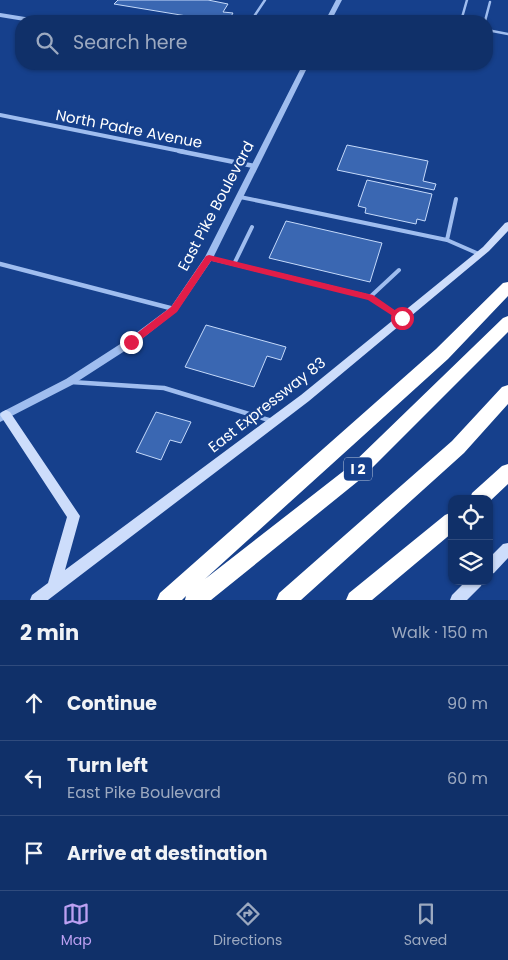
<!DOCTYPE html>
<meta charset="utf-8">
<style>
body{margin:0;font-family:Poppins,sans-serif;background:#1e3c71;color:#f1f3f6}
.controls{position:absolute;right:15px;bottom:15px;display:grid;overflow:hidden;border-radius:10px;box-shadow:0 1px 4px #0004}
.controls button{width:45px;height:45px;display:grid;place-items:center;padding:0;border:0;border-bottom:1px solid #304b7d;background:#103069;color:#f1f3f6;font:25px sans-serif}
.stop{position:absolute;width:15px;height:15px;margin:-11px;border:4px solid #e11d48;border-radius:50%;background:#fff}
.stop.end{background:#e11d48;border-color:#fff;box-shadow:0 1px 5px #0008}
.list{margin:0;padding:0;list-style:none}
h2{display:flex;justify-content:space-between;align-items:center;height:65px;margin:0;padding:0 20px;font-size:21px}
h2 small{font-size:16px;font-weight:400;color:#9ca9c0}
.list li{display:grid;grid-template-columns:32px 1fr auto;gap:15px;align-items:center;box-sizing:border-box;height:75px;padding:0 20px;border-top:1px solid #304b7d}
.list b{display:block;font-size:19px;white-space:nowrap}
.list p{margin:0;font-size:16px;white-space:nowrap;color:#9ca9c0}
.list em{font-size:16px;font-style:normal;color:#9ca9c0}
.icon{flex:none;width:28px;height:28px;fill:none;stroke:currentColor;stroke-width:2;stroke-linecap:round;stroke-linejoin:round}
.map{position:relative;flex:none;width:508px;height:600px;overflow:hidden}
.search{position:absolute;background:#103069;box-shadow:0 1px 4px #0004;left:15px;right:15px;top:15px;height:55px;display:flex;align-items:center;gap:12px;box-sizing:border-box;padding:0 18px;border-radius:20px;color:#9ca9c0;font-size:19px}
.sheet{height:290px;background:#103069}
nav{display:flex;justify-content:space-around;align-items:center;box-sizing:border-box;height:70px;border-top:1px solid #304b7d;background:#103069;font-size:14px;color:#9ca9c0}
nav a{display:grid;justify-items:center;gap:2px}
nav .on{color:#bca0f2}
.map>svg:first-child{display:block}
</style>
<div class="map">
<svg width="508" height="600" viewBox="0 0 508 600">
<rect width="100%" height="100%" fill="#16408c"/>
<path fill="#3a67b2" stroke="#c5dafb" d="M118 0H208L228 4 223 12 233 13 230 18 221 16 217 21 114 4Z
M347 145 428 161 423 181 436 184 434 190 337 170Z
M367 180 432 194 425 221 417 219 416 224 365 213 366 208 358 206Z
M286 221 382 243 370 282 269 258Z
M206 325 286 347 281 360 267 356 254 387 185 367Z
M156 412 191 422 181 443 170 440 161 460 136 452Z"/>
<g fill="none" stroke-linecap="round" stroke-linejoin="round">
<path stroke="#9fbdef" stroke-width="2.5" d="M420 20 430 21
M251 21 265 0
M461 21 467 0
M485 21 490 2
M487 30 508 34"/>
<path stroke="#9fbdef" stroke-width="4" d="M240 197 447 240 479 254
M447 240 456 199
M209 258 370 297 402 318
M234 264 252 227
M370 297 399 270"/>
<path stroke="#9fbdef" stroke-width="4.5" d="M71 382 164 388 272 421"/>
<path stroke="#9fbdef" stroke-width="4" d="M0 15 37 21
M276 64 304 68
M0 115 185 152"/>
<path stroke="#9fbdef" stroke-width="4.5" d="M179 151 254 166
M0 264 174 309"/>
<path fill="#9fbdef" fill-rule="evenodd" d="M336 0H342L331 21H325Z
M303 64H309L213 258 177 311 134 345 72 385 0 422V413L66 379 128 339 171 307 205 257Z"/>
<path fill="#cdddfb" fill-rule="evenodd" d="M508 222V231L489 251 309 401 48 600H30L32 595 48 583 67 517 2 418 0 415 2 412 6 410 10 412 80 516 65 570 301 395 483 247 505 223Z
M508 543V558L494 573 489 575V558L503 544Z
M466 581H483L481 586 467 600H450L452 595Z"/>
<path fill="#fff" fill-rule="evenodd" d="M508 282V296L448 359 205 579 350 466 503 318 508 316V332L362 478 211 600H185L186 596 182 600H157L160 593 436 349 503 283Z
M508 385V404L464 453 301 600H276L279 593 452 441 502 387Z
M508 464V484L489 502V499H470L472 493 502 466Z
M452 512V533L372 600H346L349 593 445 515Z"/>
</g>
<path fill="#e11d48" d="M209 255 373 295 406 318 402 321 399 320 368 300 211 261 177 312 134 345H128V340L171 307 206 256Z"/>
<g text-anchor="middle" stroke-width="5" stroke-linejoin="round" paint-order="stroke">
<rect fill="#16408c" stroke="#b9c6dc" stroke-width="1" x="344" y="457.5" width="28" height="23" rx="4"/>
<g font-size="14" font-weight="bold" fill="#fff">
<text x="358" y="474">I 2</text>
</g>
<g font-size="15" fill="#fff" stroke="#16408c">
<text transform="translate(129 129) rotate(11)" y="5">North Padre Avenue</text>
<text transform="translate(216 206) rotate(-62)" y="5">East Pike Boulevard</text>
<text transform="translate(267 405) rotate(-38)" y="5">East Expressway 83</text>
</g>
</g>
</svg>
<div class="controls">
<button><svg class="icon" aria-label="locate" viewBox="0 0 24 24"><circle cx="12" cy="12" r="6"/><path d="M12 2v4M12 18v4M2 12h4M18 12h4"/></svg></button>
<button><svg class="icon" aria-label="layers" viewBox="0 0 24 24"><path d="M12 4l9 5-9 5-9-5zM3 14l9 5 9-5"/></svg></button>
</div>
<div class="stop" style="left:402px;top:318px"></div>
<div class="stop end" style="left:131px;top:342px"></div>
<div class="search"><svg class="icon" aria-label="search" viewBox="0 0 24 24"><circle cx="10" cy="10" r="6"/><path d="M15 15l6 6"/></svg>Search here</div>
</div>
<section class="sheet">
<h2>2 min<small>Walk · 150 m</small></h2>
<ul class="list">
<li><svg class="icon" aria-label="ahead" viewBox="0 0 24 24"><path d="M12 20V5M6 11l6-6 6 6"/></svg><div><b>Continue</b></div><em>90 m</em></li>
<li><svg class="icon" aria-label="left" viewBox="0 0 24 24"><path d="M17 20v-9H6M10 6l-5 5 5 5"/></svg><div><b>Turn left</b><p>East Pike Boulevard</p></div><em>60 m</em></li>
<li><svg class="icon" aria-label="arrive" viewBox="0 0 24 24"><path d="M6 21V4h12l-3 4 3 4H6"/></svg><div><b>Arrive at destination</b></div></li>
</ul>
</section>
<nav>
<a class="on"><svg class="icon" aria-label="map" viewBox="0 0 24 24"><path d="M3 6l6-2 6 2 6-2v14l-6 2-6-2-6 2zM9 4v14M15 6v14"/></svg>Map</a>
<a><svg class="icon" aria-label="directions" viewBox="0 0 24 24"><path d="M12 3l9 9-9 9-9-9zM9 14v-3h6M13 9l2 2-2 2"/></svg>Directions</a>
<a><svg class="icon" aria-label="saved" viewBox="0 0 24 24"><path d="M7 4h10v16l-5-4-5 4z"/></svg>Saved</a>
</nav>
